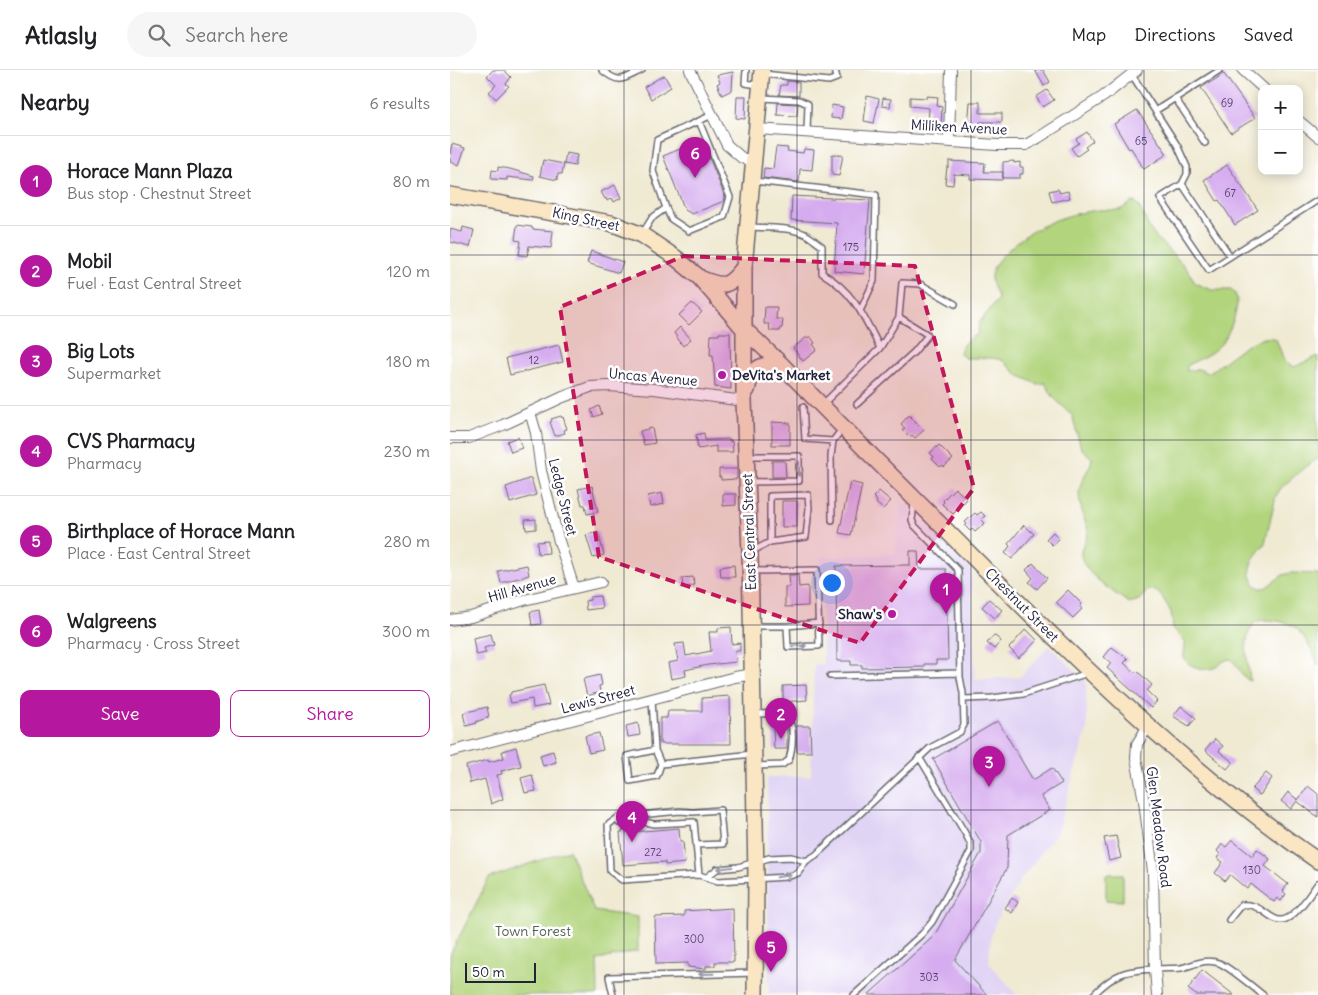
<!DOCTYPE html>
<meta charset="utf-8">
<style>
body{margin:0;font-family:Delius,sans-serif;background:#f6f6f6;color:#202124}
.controls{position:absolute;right:15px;top:15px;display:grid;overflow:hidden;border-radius:10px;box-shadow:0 2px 12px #0003}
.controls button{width:45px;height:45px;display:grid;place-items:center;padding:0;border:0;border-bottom:1px solid #e0e0e0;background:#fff;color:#202124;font:25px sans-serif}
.scale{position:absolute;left:15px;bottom:12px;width:71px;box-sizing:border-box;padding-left:5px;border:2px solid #22223b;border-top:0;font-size:14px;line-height:18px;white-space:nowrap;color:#22223b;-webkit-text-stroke:4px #fff;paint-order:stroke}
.you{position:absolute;left:381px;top:512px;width:18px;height:18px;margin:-12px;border:4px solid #fff;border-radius:50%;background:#1a73e8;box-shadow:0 0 0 8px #1a73e833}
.badge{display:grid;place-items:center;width:32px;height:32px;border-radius:50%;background:#b5179e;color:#fff;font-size:16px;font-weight:700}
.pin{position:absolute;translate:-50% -41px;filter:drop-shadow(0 1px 2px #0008)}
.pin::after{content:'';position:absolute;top:26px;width:18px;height:15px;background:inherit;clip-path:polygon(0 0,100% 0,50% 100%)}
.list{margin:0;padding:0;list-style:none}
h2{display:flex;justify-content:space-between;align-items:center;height:65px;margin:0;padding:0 20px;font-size:21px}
h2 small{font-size:16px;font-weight:400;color:#757577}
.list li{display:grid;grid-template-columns:32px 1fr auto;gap:15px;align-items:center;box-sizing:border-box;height:90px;padding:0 20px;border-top:1px solid #e0e0e0}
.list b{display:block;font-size:19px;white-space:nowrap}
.list p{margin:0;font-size:16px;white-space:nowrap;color:#757577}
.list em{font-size:16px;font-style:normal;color:#757577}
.actions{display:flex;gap:10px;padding:15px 20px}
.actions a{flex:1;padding:11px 0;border:1px solid #b5179e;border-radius:10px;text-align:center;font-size:18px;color:#b5179e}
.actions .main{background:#b5179e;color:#fff}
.icon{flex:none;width:28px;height:28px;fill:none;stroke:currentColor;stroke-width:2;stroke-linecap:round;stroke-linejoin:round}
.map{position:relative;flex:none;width:868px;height:925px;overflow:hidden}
header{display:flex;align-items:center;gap:30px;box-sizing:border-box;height:70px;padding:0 25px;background:#fff;border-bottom:1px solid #e0e0e0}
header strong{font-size:24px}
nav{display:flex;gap:28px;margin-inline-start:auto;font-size:18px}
.search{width:350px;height:45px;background:#f6f6f6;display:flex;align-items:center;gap:12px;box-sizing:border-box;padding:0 18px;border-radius:28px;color:#757577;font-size:19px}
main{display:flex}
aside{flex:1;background:#fff}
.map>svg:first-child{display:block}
</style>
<header>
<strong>Atlasly</strong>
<div class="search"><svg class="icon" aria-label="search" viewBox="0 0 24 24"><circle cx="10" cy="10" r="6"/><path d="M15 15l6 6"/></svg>Search here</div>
<nav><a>Map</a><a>Directions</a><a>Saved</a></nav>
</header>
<main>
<aside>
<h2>Nearby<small>6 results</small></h2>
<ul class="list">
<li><span class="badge">1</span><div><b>Horace Mann Plaza</b><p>Bus stop · Chestnut Street</p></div><em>80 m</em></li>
<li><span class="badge">2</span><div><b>Mobil</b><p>Fuel · East Central Street</p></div><em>120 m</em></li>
<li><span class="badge">3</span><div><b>Big Lots</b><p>Supermarket</p></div><em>180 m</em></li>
<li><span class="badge">4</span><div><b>CVS Pharmacy</b><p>Pharmacy</p></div><em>230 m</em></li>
<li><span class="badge">5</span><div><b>Birthplace of Horace Mann</b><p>Place · East Central Street</p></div><em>280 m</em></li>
<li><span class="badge">6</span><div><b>Walgreens</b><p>Pharmacy · Cross Street</p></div><em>300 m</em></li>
</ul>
<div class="actions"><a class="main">Save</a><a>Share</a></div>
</aside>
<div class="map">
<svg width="868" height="925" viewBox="0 0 868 925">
<rect width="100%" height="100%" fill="#fff"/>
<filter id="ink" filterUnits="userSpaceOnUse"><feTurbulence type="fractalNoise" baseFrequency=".02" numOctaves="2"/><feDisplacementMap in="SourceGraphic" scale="10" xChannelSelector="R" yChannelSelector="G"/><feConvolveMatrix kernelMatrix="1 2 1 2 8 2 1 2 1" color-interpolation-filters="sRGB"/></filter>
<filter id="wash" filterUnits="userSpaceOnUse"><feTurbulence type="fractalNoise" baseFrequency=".0096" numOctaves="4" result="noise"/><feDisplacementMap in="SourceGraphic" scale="20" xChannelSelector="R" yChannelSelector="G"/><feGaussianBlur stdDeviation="1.12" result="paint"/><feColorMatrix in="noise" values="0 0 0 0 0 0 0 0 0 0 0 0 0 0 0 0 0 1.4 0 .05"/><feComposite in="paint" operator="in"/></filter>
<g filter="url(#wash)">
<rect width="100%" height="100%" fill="#f0ead3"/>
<path fill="#e0d4f4" d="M452 431 521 499 525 609 570 607 599 576 636 611 637 659 607 762 572 808 548 847 541 865 539 893 567 925H361L360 923 319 924 317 707 361 706 364 595 373 594 371 487 445 484Z"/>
<path fill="#b1d47c" stroke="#6a7b5c" d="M682 132H686C694 143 697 158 706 167 719 182 737 194 745 213L762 220H781C783 222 785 223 786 226 791 235 778 267 771 274 762 284 749 289 738 295L736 301 749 299 758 303C773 294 808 260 826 269L834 290 844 297 868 286V389L855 397 831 418 826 426 815 473 803 489 800 503 804 514 810 518H815L833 505 840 503 868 504V595C862 582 857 568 846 558 840 552 814 547 806 552 803 554 801 558 799 562 793 576 799 596 800 611 791 607 789 596 781 589 771 590 772 595 764 598 757 601 739 597 735 590 732 585 736 576 735 571L723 558 721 542 713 528 706 521 699 519 689 530 679 533C665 523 631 503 631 483 631 475 638 469 638 461 635 447 625 428 631 414 634 404 641 398 642 388L631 378 622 345 604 328 595 313 587 314 568 305 552 290 543 288H515L510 284C511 273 519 269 528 264L529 253 548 229C547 221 540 215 541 208 541 197 549 189 556 182 580 157 616 143 650 140 667 139 667 144 682 132Z
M119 780 144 841 188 847V881L147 890 148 925H0V885L39 808Z
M656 804H673V831L656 830Z"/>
<g id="blocks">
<path fill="#d5acef" d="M43 0H54L61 7 56 14 59 16 46 29 39 22 46 15 37 6Z
M585 0H593L600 12 594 16Z
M283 2 282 20 272 25 267 14 270 12 267 5Z
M774 4 805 48 781 63 751 18Z
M214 5 221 17 201 29 194 17Z
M337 11 349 12V26L329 25 331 15H337Z
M597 20 604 30 593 37 586 27Z
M287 26H296L295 49 286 48Z
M417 26 429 29 424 53 414 51Z
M477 26 488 27 487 36 492 37 491 58 478 57 479 38 460 36V27L477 28Z
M433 28 441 29 440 37 432 36Z
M520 32H530V43H552V52H530V56H518Z
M328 33 348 34 347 46 327 45Z
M382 35 393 37 391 49 381 48Z
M687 40 717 84 694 99 681 78 679 79 664 54Z
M637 62 643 71 635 77 637 79 627 86 621 78 629 73 626 69Z
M252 70 275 127 274 131 242 144 235 140 213 86Z
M2 74 15 78 9 95 0 92 2 84 0 83Z
M326 77 338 78 337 81 353 83 354 79 364 80 362 100 350 99 349 112 313 108 314 98 323 99Z
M116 83 127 85 125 96 114 94Z
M382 84 393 85 389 106 382 105Z
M93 90 114 94 112 104H108L107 110 90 106Z
M499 91 535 93 534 102H553L552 110 520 109V105L504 104 503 115 495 114 497 97H499Z
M564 91V93L570 92V97H573V104H570V108H553V92Z
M777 95 808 140 785 155 769 130 767 131 754 110Z
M48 97 60 99 84 106 83 110 57 107V110L41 109 42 100 48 101Z
M165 115 171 128 164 132 162 128 157 131 156 128 155 129 151 122Z
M608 119 610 123 618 121 620 128 602 132 599 121Z
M342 126 420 130 414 204 384 201 387 153 341 150Z
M67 155 82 157V159L103 161 101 178 79 176 77 186 69 185 71 171 65 170Z
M13 157 24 160 20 177 0 172V159L12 162Z
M141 181 173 192 169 203 137 193Z
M242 233 252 242 239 255 229 245Z
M315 237H327L326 249H333L332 258H331L330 261H320L319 254H314Z
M230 257 241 269 233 276 224 263Z
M269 263H280L281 319 265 317 263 285H260L261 265H269Z
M360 266 365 273 363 274 367 280 353 291 343 278 357 267 358 268Z
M109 275 113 292 60 305 56 288Z
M149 336 152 344 144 347 141 340Z
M459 345 474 360 465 368 462 365 460 368 452 360 455 358 451 354Z
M111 346 112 348 113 347 117 359 114 360 115 363 105 366 100 352 102 351 101 349Z
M322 352 340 353V375H322Z
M202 358 205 373 194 375 190 361Z
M254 363 255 370 280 369V372L282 371 283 382H266V376L248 379 246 365Z
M68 367 72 378 61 382 57 371Z
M489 375 503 389 494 397 492 395 490 397 482 389 484 387 480 383Z
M322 391H335L336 407H322Z
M269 399H287V409L271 410V407H269Z
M81 408 86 425 60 433 56 417Z
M400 412 412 415 401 465 389 463Z
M142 416 148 442 137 444 135 435H132L128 419Z
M505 418 517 429 503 444 492 434 494 432 493 430Z
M429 421 441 431 433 439 426 433 427 431 423 427Z
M212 423 214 434 200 437 198 426Z
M273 424H286V435L273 436Z
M332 431H347V457H332Z
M531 442 535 446 531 449 535 453 525 462 522 459 520 461 515 456 517 454 515 452 525 443 527 445Z
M86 449V459L76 460 75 450Z
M574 455 584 464 562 489 555 483 560 476 558 474Z
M148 462 154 485 143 488 136 465Z
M603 462 609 469 602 475 596 469Z
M98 471 99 483 88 484 87 472Z
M460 481H468L469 499H496L498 590H486V594H474V597L412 598V595H401V591H387L386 496 460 495Z
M583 493 597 508 587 519 579 512 583 508 576 500Z
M77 495 79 505 51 513 48 501Z
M284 495 285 507H271L270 497Z
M339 505H348L349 517 358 516V536L335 537V517H340Z
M243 507 244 516 233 517 232 508Z
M618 520 632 534 630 536 632 539 623 548 606 532Z
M150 526 152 538 136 540 135 531 140 530V527Z
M539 529 552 540 545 548 532 537Z
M89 540 91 554 82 555 80 542Z
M281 557 282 574 290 573V581H285L286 592 258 595 235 600 236 606 221 609 218 593 228 591 225 574 234 573 236 586 261 581 259 562H268V558Z
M576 559 587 570 573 585 572 584 569 588 559 578Z
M41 564 44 575 34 578 36 583 26 585 23 568Z
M544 565 551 571 544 579 537 573Z
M662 577 678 589 674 593 685 603 687 601 702 615 697 621 707 631 701 638 657 598 661 593 654 587Z
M150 605 152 615 149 616 150 622 137 626 133 609Z
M94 615 99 635 83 638 82 629 61 633 59 625 61 624V622Z
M356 615 357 630 333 632V616Z
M280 626 281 674H210V648H217L218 641H252V628Z
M731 636 746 648 739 656 723 646Z
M37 637 39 647 26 652 27 653 16 656 13 643Z
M548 651 583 710 602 698 612 713 591 726 600 740 558 765 557 798 505 890 537 925H418L484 866 531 783V772L483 689Z
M188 653 190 665 178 667 176 656Z
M346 656H360L361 682H347Z
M323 659H337V679H324Z
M149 663 153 680 139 683 135 666Z
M765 669 773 676 769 681 783 692 777 699 755 680Z
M66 677 71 696 51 701 52 704 47 705 53 729 41 734 35 709 20 713 16 696 38 690 39 692 54 688 52 681Z
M103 681 106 692 93 696 90 685Z
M816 703 822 708 811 724 809 725 802 719Z
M82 705 86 721 75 723 71 708Z
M858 716 868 724V747L847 731 841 739 831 731 838 722 848 730Z
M180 756 181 762 229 758 230 771H233L235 793 215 795V792L173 795 170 762H173V757Z
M666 766 671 788 659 791 654 768Z
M782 770 802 786 807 779 820 789 815 796 838 814 833 821 836 824 831 831 827 828 824 832 801 814 797 819 780 805 775 811 765 803 773 792 767 788 770 784 767 781 772 774 776 777Z
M562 828 568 832 562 843 555 838Z
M283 838 284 892H265V896H256V899L238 897V893L206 894 205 847 234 846V841Z
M752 900 784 925H746L738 919Z"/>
</g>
</g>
<g filter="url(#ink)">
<use href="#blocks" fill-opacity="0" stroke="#6a6870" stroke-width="1"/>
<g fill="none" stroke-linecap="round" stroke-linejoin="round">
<defs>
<path id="service" d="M152 0C170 15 173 9 192 0
M296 0 295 13 308 15
M314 4 379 11 387 8 385 0
M682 5 727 75 737 97V104L732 114 780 186
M312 28 349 30 358 34 357 61
M725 28 755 73
M705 41 770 0
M304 111 426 125 424 211 411 239
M732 114 710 128 759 200 868 130
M216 138 221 149 239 161 274 147 280 127 249 51
M300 157C317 158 339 157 355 164 361 167 366 172 372 176V203C404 222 414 247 430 278L372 335
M192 164 202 148 216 138 203 101 207 70 262 45
M430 278 449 247 452 213 470 214 505 234
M407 334 464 282 478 265 449 247
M353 337 355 369 383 371
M299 386H349V411L300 412
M382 450 381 386 383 371 392 359
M303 481 320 472 356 467 359 438 358 425 320 426V472
M301 501 367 500 369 576 338 577 337 556H302
M337 556 369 553
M380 606 510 603
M202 629 205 680 177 686 180 711 207 706 211 694 302 684
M513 629 542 628 573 624 638 603
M304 644C313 644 328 642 336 647 346 654 342 680 339 690L332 695 305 696
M205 680 211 694
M166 750 169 753 190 751 204 754 244 752 249 805
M246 775 273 774 270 740 243 742 230 741 169 747 158 755 160 801 172 810 249 805 268 811 337 807 348 803 356 791 366 785 480 678 510 662 514 655 513 623 510 607 508 500 464 455 462 450 464 434
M257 807 267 799 288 797 319 788 341 787 356 791
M779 850 791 835C800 834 805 836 813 841 818 844 824 850 830 850 843 852 861 823 868 813
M163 925 159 907 305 903
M404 925 472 864 482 852 521 781V775L515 763 469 687
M643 925C666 902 676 900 708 899 716 898 724 899 731 898 744 895 755 888 769 893 778 896 804 918 813 925"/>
<path id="minor" d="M240 0 277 75 292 88 303 92
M793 0 814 19
M849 51 868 67
M307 59 547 75H576L588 68 654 26 687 0
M499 71 501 0
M80 342 86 363 91 401 108 468 124 518
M0 368H19L53 355 113 327 140 317 158 316 204 319 294 331
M0 550 21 547 74 530 151 512
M698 656 687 674 686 688 694 731 703 802 705 899 707 925
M0 682 285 607 303 604"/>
<path id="secondary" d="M0 125 161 153 192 165 226 188 250 208 294 259 331 294C399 364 468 432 536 500 640 604 747 708 868 791
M252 209C274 218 279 217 294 197
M297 320C302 298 309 294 331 294
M305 925 306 808 304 696 300 483 294 331V197L312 0"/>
</defs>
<use href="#service" stroke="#6a6870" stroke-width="8"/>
<use href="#minor" stroke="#6a6870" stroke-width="12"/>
<use href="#secondary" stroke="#6a6870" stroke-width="18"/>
<use href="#service" stroke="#fff" stroke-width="5"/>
<use href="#minor" stroke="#fff" stroke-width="10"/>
<use href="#secondary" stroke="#fbe6c4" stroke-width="15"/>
</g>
<defs><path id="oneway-shaft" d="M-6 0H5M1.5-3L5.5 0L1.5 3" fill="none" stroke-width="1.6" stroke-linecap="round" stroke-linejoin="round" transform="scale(1.25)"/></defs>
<g stroke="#9c9ca7">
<use href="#oneway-shaft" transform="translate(349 399) rotate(89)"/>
<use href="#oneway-shaft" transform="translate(349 576) rotate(-2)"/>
<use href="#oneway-shaft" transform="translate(275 798) rotate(173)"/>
<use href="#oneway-shaft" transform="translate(334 806) rotate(-9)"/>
<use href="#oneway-shaft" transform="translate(256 904) rotate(179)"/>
</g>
</g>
<path fill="#c2185b" fill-opacity="0.2" stroke="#c2185b" stroke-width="4" stroke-dasharray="10 6" stroke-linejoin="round" d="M234 186 465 196 524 418 410 573 149 487 110 237Z"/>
<path fill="none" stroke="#22223b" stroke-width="1" stroke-opacity="0.55" d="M174 0V925M347 0V925M521 0V925M694 0V925M0 185H868M0 370H868M0 555H868M0 740H868"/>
<g fill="#b5179e" stroke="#fff" stroke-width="2">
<circle cx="272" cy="305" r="5"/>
<circle cx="442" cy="544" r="5"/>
</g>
<g text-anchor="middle" stroke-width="5" stroke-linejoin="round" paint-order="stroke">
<g font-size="11" fill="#4f4468">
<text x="777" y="37">69</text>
<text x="691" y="75">65</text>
<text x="780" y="127">67</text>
<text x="401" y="181">175</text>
<text x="84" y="294">12</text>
<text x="203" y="786">272</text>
<text x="802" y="804">130</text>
<text x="244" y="873">300</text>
<text x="479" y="911">303</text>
</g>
<g font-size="14" fill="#22223b" stroke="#fff">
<text transform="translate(509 57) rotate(3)" y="5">Milliken Avenue</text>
<text transform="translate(136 149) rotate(12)" y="5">King Street</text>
<text transform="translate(203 307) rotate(5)" y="5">Uncas Avenue</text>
<text transform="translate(113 427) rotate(76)" y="5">Ledge Street</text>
<text transform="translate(299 462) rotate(-92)" y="5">East Central Street</text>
<text transform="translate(72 518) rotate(-16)" y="5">Hill Avenue</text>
<text transform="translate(572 535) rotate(45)" y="5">Chestnut Street</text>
<text transform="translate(148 629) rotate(-15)" y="5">Lewis Street</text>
<text transform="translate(709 757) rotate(83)" y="5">Glen Meadow Road</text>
</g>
<g font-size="14" font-weight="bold" fill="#22223b" stroke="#fff" text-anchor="start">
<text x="282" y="310">DeVita's Market</text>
<text x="432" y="549" text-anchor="end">Shaw's</text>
</g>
<g font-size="14" fill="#546052" stroke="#fff">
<text x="83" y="866">Town Forest</text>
</g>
</g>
</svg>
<div class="controls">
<button>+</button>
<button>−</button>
</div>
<div class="scale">50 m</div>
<div class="you"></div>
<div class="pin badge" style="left:496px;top:544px">1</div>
<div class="pin badge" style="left:331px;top:669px">2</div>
<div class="pin badge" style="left:539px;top:717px">3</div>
<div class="pin badge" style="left:182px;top:772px">4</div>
<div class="pin badge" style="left:321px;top:902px">5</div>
<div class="pin badge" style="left:245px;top:108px">6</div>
</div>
</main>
